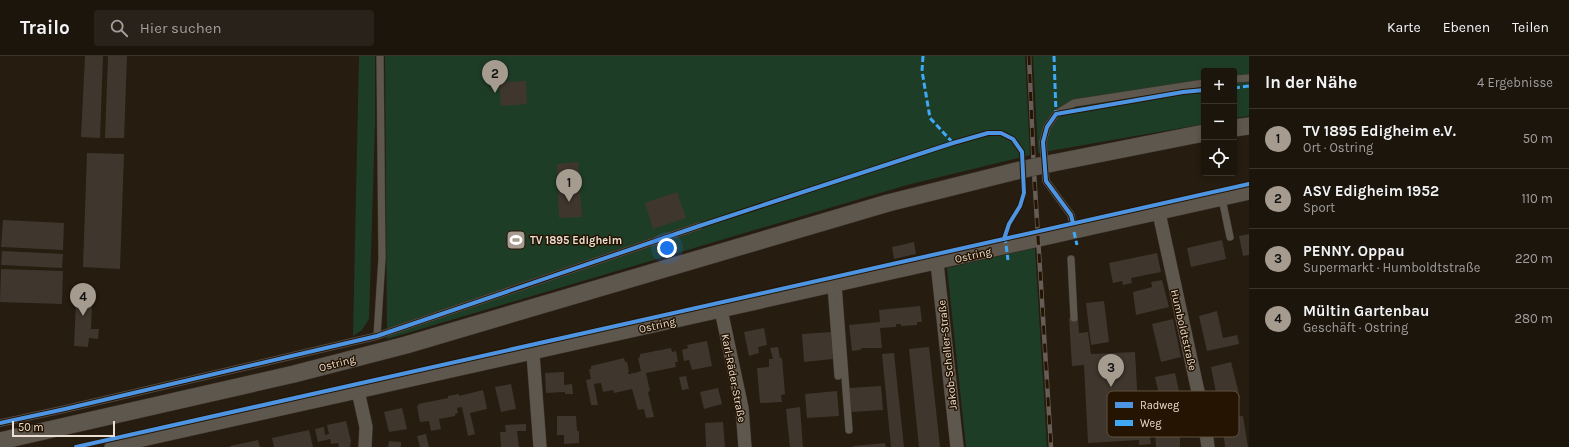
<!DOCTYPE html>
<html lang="de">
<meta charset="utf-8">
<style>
body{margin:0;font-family:Karla,sans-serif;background:#29221a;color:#f1f3f6}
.controls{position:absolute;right:12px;top:12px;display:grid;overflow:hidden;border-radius:4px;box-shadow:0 2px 6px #0003}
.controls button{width:36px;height:36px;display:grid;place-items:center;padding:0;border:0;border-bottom:1px solid #3a342d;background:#1c150c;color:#f1f3f6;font:20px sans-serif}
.scale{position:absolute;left:12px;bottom:10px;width:103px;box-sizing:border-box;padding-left:4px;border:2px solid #ebdfd3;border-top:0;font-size:11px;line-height:14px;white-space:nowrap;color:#ebdfd3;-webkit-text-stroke:3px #241401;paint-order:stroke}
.you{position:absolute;left:667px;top:192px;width:14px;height:14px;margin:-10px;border:3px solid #fff;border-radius:50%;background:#1a73e8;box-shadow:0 0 0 6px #1a73e833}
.badge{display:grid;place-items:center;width:26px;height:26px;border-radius:50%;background:#a69b8f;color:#111;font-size:13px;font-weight:700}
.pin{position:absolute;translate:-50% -33px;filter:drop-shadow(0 1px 2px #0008)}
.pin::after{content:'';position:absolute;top:21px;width:14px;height:12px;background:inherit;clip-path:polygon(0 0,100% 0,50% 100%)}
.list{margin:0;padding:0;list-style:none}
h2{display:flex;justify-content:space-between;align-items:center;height:52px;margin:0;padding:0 16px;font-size:17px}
h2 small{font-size:13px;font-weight:400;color:#a09f9d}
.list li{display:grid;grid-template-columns:26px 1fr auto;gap:12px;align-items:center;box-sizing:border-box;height:60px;padding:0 16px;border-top:1px solid #3a342d}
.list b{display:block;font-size:15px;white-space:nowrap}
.list p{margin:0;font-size:13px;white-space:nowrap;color:#a09f9d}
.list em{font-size:13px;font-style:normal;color:#a09f9d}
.icon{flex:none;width:22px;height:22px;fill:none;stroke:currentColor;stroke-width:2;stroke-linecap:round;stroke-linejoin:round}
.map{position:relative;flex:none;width:1249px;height:391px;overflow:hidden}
header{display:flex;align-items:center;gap:24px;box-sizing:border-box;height:56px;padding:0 20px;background:#1c150c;border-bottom:1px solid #3a342d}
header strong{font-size:19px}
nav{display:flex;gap:22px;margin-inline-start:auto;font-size:14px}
.search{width:280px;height:36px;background:#29221a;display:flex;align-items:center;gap:10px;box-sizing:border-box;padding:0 14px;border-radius:4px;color:#a09f9d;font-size:15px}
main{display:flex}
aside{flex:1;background:#1c150c}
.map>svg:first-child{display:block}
</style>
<header>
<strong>Trailo</strong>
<div class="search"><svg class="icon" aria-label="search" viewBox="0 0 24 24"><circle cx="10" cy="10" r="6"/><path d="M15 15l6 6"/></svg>Hier suchen</div>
<nav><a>Karte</a><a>Ebenen</a><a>Teilen</a></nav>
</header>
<main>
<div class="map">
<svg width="1249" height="391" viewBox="0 0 1249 391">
<rect width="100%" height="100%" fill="#261c10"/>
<path fill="#1e3d27" d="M359 0H375V68L369 263 362 274 353 280Z
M385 0H1025L1030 99 907 129 387 283Z
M1033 0H1249V60L1234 62V15H1204V68L1038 97Z
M1035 192 1047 391H966L947 212Z"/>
<path fill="#3f372d" d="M85 0H103L100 82 81 81Z
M108 0H127L124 82H105Z
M526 25 527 48 501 50 499 26Z
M87 97 124 98 120 213 83 211Z
M578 106 582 161 559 162 557 108Z
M677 136 686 162 653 173 645 147Z
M3 164 64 167 63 194 1 191Z
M1249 178V199L1243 200 1239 180Z
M1222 184 1226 203 1191 211 1187 192Z
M914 186 916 198 894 203 892 191Z
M2 195 63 198 62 212 1 209Z
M1157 197 1161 216 1131 222 1132 227 1123 229 1122 225 1113 227 1109 207Z
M1 213 63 215 62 248 0 246Z
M1162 224 1169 251 1136 259 1133 236 1152 231 1151 226Z
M1104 245 1109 286 1091 289 1086 247Z
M76 247 92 248 91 273H99L98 283 89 282 88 291 74 290Z
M920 250 922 266H917V269L901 270V268H896V271L880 272 882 292H862L860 294 852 295 849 269 880 266 879 254Z
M1217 255 1223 282 1237 279 1239 288 1207 295 1199 260Z
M1069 262H1078L1079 277 1088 276 1091 298 1135 296 1139 368H1148L1151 388 1139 389V384L1088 387 1084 309 1072 310Z
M1173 263 1181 301 1161 306 1152 268Z
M764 272 767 289 758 291 759 297 749 300 744 276Z
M831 276 833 303 804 306 802 278Z
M707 285 712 310 692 314 689 304 684 305 682 294 688 292 687 289Z
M778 291 780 302H782L785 338 781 339 782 346 760 347 757 312 769 311V303H773L770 292Z
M929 291 936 354 940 391H919L909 293Z
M671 292 672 296 676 295 678 306H675L676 311 646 317 650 335 648 336 654 361 646 362 644 353 638 354 632 333 614 337 613 334 603 336 601 327 594 328 598 349H591L586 324 591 323 589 313H591V310L624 302 625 306H627L629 316H628V318L635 317 641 315 638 302 640 301V298Z
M894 297 904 391H891L882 298Z
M1231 306 1240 342 1218 347 1211 311Z
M564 316V329L572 328 573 338H565V336L546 337 545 317Z
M1175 317 1185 361 1165 365 1155 321Z
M686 320 689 333 682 334 679 321Z
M511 328 516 353 501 356 495 331Z
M881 330 883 354 851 356 849 332Z
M718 332 722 348 704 353 700 336Z
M483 334 487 353 470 357 475 378 468 380 462 351 457 352 458 357 455 358V360L439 363 441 373 431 375 429 365 420 366 417 350 419 349 418 348 448 342V340L459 338V340Z
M837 335 839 360 807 362 805 338Z
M800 351 803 391H790L786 353Z
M402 352 407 373 389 376 384 356Z
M557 360H576L577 375H579V387L564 388V379H557Z
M1243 360 1248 391H1225L1222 364 1232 363V361Z
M346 365 351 385 350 391H339L338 387 331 388 330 383 318 386 315 373 324 371 325 379 329 378 327 369Z
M723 366 725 391H706L705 367Z
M526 368V375H517L519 391H501L500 376H506L505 369Z
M309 374 313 391H274L272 382Z
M1155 377H1180V391H1156Z
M426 378 429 391H420L417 380Z
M258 384 260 391H230V390Z
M389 385 401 386V391H388Z
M885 387 886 391H853V390Z"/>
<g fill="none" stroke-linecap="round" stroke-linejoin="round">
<defs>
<path id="service" d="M1234 23 1249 22
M1222 143 1230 181
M1074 176 1071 159 1046 125 1043 86 1047 71 1056 58 1074 47 1204 27
M1071 203 1074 262
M838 229 849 374
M831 230 838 320
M377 280 382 202 380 0
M0 367 65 353 377 280 699 170"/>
<path id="minor" d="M1159 157 1204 363 1208 391
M937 207 957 391
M721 254 742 352 745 391
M533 298 540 391
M358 335 366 371 365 391
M111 391 1249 137"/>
<path id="tertiary" d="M1234 72 1249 70
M1053 107 1204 77
M0 385 294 318 406 289 888 147 1016 115"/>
</defs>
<use href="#service" stroke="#3f372f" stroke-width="8"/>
<use href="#minor" stroke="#3f372f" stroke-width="14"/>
<use href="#tertiary" stroke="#3f372f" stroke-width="18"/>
<use href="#service" stroke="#5e574e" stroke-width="7"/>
<use href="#minor" stroke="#5e574e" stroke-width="13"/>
<use href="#tertiary" stroke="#5e574e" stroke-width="17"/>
<defs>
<path id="rail" d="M1029 0 1034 116 1051 391"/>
</defs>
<use href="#rail" stroke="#665d56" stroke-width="4.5"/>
<use href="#rail" stroke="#241401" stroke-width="3" stroke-dasharray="9" stroke-linecap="butt"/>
<defs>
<path id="tertiary-bridge" d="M1016 115 1053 107"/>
</defs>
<use href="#tertiary-bridge" stroke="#3f372f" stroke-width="18" stroke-linecap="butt"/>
<use href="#tertiary-bridge" stroke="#5e574e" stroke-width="17"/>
<path stroke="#3fa9f5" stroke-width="3" stroke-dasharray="6 3" stroke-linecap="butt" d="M923 0 922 15 930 62 953 87
M1054 0 1056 58H1058
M1234 32 1249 30
M1074 176 1077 189
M1005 181 1008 204"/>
<defs>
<path id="cycleway" d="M1073 167 1071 159 1046 125 1043 86 1047 71 1056 58 1183 36 1204 34
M0 367 65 353 377 280 699 170 953 87 988 77H1001L1013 83 1022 96 1024 137 1020 150 1009 168 1004 183
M76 391 1249 128"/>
</defs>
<use href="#cycleway" stroke="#241401" stroke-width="6"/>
<use href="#cycleway" stroke="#4d94e3" stroke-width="4"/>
</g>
<defs>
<symbol id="stadium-square" viewBox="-11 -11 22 22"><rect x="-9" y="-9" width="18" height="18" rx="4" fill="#a69b8f" stroke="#241401"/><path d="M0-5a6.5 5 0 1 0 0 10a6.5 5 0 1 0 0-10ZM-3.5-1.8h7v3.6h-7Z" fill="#fff"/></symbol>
</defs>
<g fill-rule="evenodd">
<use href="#stadium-square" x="505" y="173" width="22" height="22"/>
</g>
<g text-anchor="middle" stroke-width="3" stroke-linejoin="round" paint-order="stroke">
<g font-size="11" font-weight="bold" fill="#ebdfd3" stroke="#241401" text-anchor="start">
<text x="530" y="188">TV 1895 Edigheim</text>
</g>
<g font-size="11" fill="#ebdfd3" stroke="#241401">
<text transform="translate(973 199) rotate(-13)" y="4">Ostring</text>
<text transform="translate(657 269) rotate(-13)" y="4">Ostring</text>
<text transform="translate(1184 274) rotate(77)" y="4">Humboldtstraße</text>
<text transform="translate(947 299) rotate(-96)" y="4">Jakob-Scheller-Straße</text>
<text transform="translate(337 307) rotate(-15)" y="4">Ostring</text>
<text transform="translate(734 322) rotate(79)" y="4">Karl-Räder-Straße</text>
</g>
</g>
<rect x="1107" y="335" width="132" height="46" rx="6" fill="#241401" stroke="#605140" stroke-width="1"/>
<rect x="1115" y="346" width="18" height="6" fill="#4d94e3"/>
<rect x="1115" y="364" width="18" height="6" fill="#3fa9f5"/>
<g font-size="11" fill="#ebdfd3">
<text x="1140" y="353">Radweg</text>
<text x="1140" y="371">Weg</text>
</g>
</svg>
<div class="controls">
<button>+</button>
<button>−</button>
<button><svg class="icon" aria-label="locate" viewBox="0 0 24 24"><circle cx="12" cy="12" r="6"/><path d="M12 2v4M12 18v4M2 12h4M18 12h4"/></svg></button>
</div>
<div class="scale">50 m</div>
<div class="you"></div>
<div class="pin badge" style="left:569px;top:146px">1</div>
<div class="pin badge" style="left:495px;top:37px">2</div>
<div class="pin badge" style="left:1111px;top:331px">3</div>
<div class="pin badge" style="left:83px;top:260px">4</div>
</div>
<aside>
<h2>In der Nähe<small>4 Ergebnisse</small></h2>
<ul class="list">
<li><span class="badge">1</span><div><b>TV 1895 Edigheim e.V.</b><p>Ort · Ostring</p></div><em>50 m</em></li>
<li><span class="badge">2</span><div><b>ASV Edigheim 1952</b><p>Sport</p></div><em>110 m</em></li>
<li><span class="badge">3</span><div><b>PENNY. Oppau</b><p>Supermarkt · Humboldtstraße</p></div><em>220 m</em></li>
<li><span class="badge">4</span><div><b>Mültin Gartenbau</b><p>Geschäft · Ostring</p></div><em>280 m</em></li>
</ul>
</aside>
</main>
